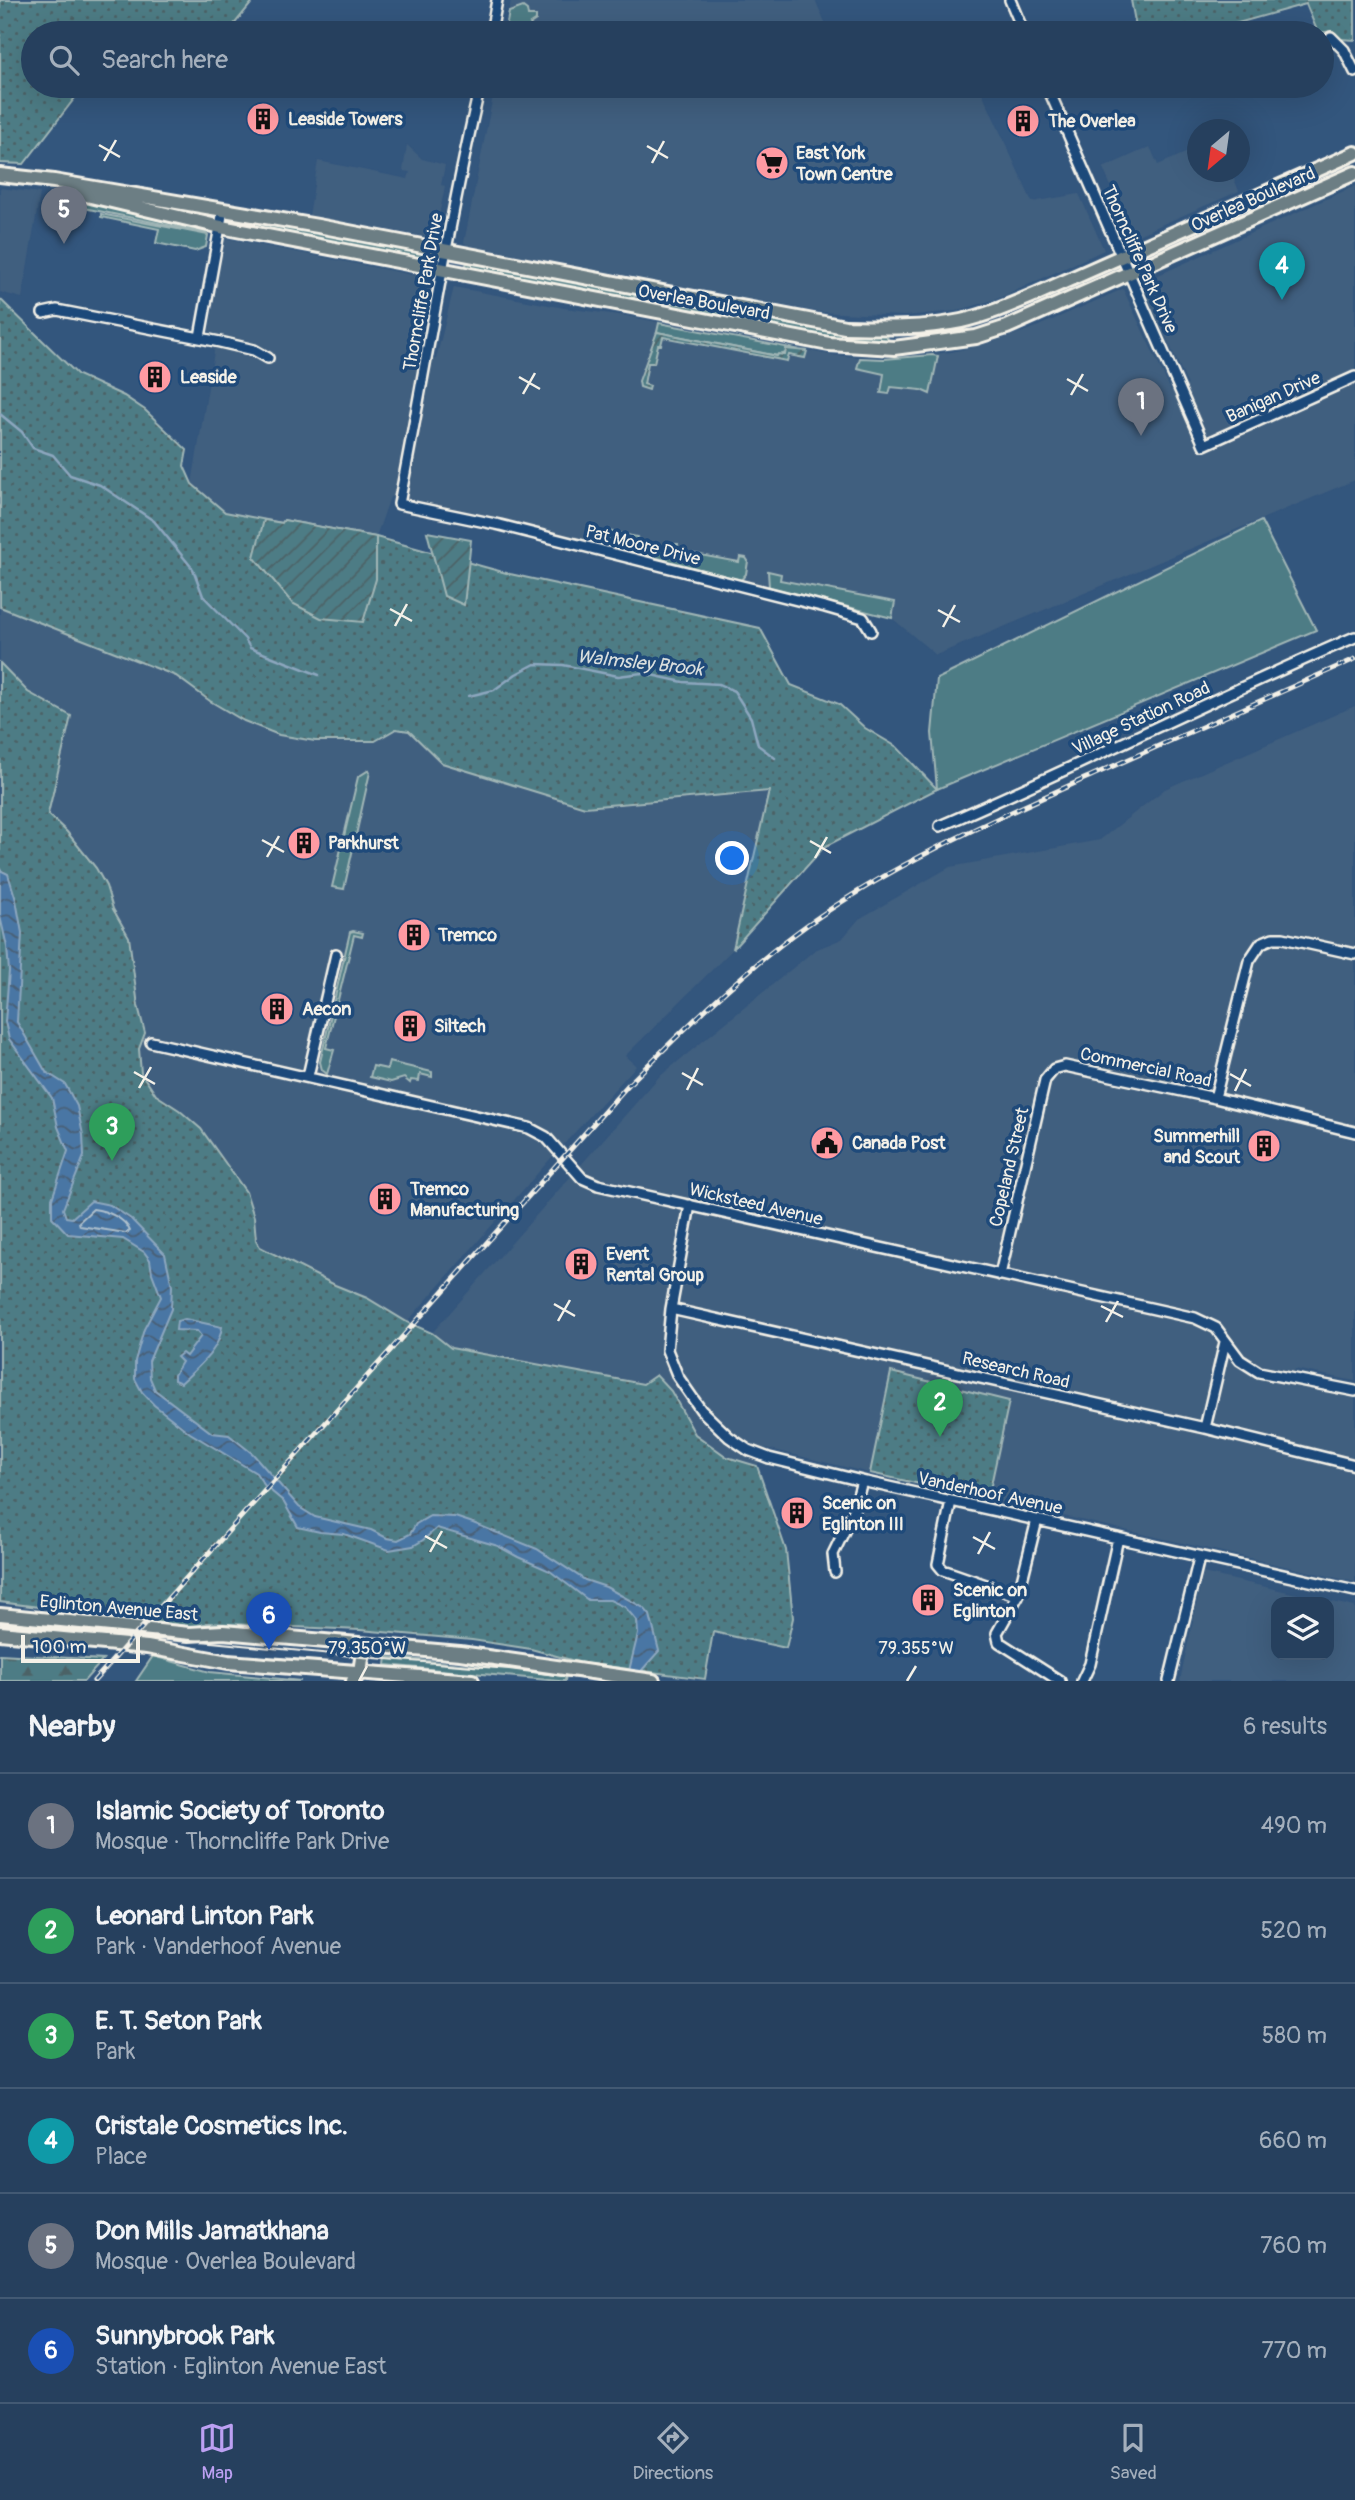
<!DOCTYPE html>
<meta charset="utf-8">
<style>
body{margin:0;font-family:Pangolin,sans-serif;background:#324b67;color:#f1f3f6}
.controls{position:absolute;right:21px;bottom:21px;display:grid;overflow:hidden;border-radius:14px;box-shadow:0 7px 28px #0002}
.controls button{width:63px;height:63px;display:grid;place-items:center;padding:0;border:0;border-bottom:2px solid #425973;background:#26405e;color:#f1f3f6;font:35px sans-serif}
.compass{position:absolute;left:1187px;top:119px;width:63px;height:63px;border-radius:50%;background:#26405e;box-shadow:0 7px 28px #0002;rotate:209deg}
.scale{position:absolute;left:21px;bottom:18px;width:119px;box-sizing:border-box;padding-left:7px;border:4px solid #f4f1e8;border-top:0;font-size:19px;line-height:24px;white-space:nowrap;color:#f4f1e8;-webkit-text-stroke:5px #1f4a7a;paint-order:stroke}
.you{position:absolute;left:733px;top:859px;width:24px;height:24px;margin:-18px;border:5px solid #fff;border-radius:50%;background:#1a73e8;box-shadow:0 0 0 10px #1a73e833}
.badge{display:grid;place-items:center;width:46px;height:46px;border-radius:50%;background:#bca0f2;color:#fff;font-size:23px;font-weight:700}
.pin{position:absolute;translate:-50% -58px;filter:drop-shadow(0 2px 4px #0008)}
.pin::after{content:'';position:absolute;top:37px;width:24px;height:21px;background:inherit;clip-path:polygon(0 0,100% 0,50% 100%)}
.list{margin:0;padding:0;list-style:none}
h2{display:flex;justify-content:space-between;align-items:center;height:91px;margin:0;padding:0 28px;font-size:30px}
h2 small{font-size:23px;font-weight:400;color:#a4afbc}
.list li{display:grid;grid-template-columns:46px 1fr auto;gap:21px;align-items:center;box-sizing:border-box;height:105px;padding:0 28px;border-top:2px solid #425973}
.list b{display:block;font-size:26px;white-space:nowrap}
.list p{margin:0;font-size:23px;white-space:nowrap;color:#a4afbc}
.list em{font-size:23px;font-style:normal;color:#a4afbc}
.icon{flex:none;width:38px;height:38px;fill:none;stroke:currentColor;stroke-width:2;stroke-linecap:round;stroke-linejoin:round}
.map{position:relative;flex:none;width:1355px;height:1681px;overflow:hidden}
.search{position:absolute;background:#26405e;box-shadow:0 7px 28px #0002;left:21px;right:21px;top:21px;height:77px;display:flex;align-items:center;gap:18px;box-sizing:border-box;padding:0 24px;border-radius:38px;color:#a4afbc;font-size:26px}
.sheet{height:721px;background:#26405e}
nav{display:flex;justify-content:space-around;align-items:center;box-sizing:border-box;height:98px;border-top:2px solid #425973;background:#26405e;font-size:19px;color:#a4afbc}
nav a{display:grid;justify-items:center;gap:4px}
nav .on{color:#bca0f2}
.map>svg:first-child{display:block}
</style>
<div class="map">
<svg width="1355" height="1681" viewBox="0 0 1355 1681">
<defs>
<pattern id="forest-firs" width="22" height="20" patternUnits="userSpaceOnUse" patternTransform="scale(1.75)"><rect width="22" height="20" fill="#4e7c85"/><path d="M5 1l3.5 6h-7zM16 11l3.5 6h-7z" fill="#4c6266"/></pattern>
<pattern id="park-dots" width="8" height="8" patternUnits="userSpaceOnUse" patternTransform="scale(1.75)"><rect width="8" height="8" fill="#4e7c85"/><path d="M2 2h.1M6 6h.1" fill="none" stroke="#4c6266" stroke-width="1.8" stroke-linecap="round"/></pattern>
<pattern id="garden-furrows" width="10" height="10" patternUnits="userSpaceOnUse" patternTransform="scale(1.75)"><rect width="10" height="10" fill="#4e7c85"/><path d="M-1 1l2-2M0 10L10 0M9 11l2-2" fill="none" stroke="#4c6266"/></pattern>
<pattern id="water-waves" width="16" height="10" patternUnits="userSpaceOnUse" patternTransform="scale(1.75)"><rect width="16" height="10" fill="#4876a4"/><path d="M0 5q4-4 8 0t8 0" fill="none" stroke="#485f75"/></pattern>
</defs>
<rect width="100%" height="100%" fill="#33567d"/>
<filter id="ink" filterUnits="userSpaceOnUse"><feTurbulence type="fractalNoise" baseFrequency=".0143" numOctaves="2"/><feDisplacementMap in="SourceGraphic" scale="14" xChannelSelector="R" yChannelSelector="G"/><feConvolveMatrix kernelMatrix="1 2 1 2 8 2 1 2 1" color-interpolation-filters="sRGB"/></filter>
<g filter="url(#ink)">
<path fill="#415f7f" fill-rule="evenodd" d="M511 0H815L830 33H505Z
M495 86H979L1032 202 1079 194 1104 250 997 299 956 311 905 316 818 312 470 246 464 243Z
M407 145 422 159 445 165 441 185 445 186 436 230 428 237 309 216 318 161 408 179 410 172 403 171Z
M1150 147 1158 165 1197 148 1198 172H1231L1239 191 1133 237 1103 168Z
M1355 186V480L936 655 892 618 583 539 390 497 376 537 284 520 283 523 225 512 192 484 214 352 209 331 225 238 423 277 430 289 419 361 436 359 454 287 564 308 627 316 831 355 884 359 952 352 992 342 1034 328 1123 289 1171 391 1188 385 1141 283Z
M0 188 40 193 22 298 0 292Z
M0 607 176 676 210 701 244 721 279 735 315 741H374L396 729 409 731 442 763 585 807 769 791 733 949 625 1056 636 1066 551 1158 407 1322 367 1298 335 1285 260 1247 256 1240 254 1217 201 1129 179 1110 156 1095 141 1073 139 1049 145 1033 138 1006 129 937 113 909 106 886 67 832 48 814 71 716 28 692 0 663Z
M1355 706V1126L1349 1125 1346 1138 1355 1140V1381L1295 1369 1291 1383 1355 1398V1582L988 1499 1009 1402 891 1372 870 1473 766 1448 757 1466 727 1457 694 1434 671 1391 451 1348 432 1333 659 1077 815 950 842 939 859 919 950 867 1100 840 1165 789Z
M1203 1573 1355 1607V1681H1180ZM1276 1602H1329V1655H1276Z"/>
<path fill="#4e7c85" stroke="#a1b6b6" stroke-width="2" d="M523 7 527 10 528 16H536V20L530 24 533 28 530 33H505L509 12Z
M49 193 205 228 208 230 207 233 74 206Z
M101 214 208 235 206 247 195 251 156 243 159 229 101 217Z
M240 216 427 253V255L422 258 332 244 239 225 236 222Z
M467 263 545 274 638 294 633 298 545 285 464 268Z
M672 302 788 324 884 333 887 335 888 340 887 342 850 343 670 307Z
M659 323 796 349 778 356 657 332Z
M932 355 938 356 930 394 921 390 891 387 889 394 881 393 884 374 857 368 860 358 884 359Z
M1261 521 1316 630 937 789 932 733 937 679Z
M608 531 637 537 638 543 673 550 675 544H678V551L739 562 740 557 746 558 748 561 746 574 741 580 605 544 603 535Z
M768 571 781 574 780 580 895 602 892 618 769 587Z
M369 770 370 772 344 889 332 887 358 777Z
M353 931 363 933 362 937 354 935 326 1048 334 1050 327 1074 322 1070 320 1062 350 932Z
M389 1062 432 1072V1077L420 1074 419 1081 411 1080 410 1083 404 1078 391 1082 370 1077 373 1066 387 1069Z
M0 1620 122 1632 121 1639 0 1627Z
M153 1656 210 1672 301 1681H136Z
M387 1657 566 1674 565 1681H559L386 1665Z"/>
<path fill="url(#forest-firs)" stroke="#a1b6b6" stroke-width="2" d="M0 1654 103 1660 84 1681H0Z"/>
<path fill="url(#park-dots)" stroke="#a1b6b6" stroke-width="2" d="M0 0H254L232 27 222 33H33V86H84L24 164 0 163Z
M1131 0H1355V40L1340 39 1333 31 1318 33 1306 4 1202 33H1137Z
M0 299 78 375 124 396 145 410 187 450 184 466 192 484 225 512 282 523 284 520 376 537 510 574 760 628 791 685 839 704 865 728 897 747 937 789 824 847 733 949 769 791 585 807 442 763 409 731 396 729 375 741H315L279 735 244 721 210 701 176 676 0 607Z
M0 663 28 692 71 716 48 814 67 832 96 868 106 886 113 909 129 937 138 1006 145 1033 139 1049 141 1073 156 1095 179 1110 201 1129 246 1192 254 1217 256 1240 260 1247 335 1285 367 1298 407 1322 432 1333 451 1348 643 1384 656 1375 671 1391 695 1434 727 1457 757 1466 786 1550 793 1618 786 1648 713 1632 705 1679 582 1663 531 1649 472 1640 360 1630 207 1623 194 1627 0 1602Z
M891 1372 1009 1401 988 1499 870 1473Z"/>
<path fill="url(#garden-furrows)" stroke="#a1b6b6" stroke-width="2" d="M657 332 777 356 778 354 785 355 786 349 807 351 805 358 789 355 787 361 663 337 661 345H658L654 363H648L644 384 650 386 649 390 640 387 639 381Z
M264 520 282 523 284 520 376 537V579L363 622 321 618 292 603 254 557Z
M427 532 471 540 464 605 444 596Z"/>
<path fill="url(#water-waves)" stroke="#8da7bf" stroke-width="2" d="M0 870 8 874 16 900 22 933 17 1022 46 1072 65 1084 77 1106 83 1135 84 1156 63 1209 66 1217 72 1218 91 1201 110 1205 131 1219 165 1254 172 1286 171 1309 149 1361 150 1378 155 1390 212 1433 229 1435 253 1454 299 1507 315 1517 371 1530 387 1538 398 1540 410 1534 416 1524 430 1516 455 1517 473 1523 537 1549 585 1580 606 1587 644 1608 650 1615 659 1651 642 1670 640 1681 627 1679 638 1634 637 1621 625 1607 610 1600H588L550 1571 518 1557 498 1546 437 1528 423 1540 413 1546 389 1550 344 1534 320 1532 298 1527 283 1501 265 1486 256 1473 190 1433 154 1405 142 1392 135 1379V1361L144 1329 161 1297 152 1273 150 1260 144 1252 123 1239 68 1234 52 1217V1199L68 1151 58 1127 52 1098 9 1039 5 1022 9 971 7 947 0 916Z
M185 1319 222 1327C219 1351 198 1367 181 1383L174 1380V1375L182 1362 177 1357 182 1353 186 1356 201 1336 197 1331 176 1330 177 1321Z"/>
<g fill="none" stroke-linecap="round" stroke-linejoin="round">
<path stroke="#afc0cd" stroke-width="2" d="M93 1209C107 1211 125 1218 130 1231L126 1233 80 1226 79 1222Z"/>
<path stroke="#8da7bf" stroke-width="2.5" d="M0 414 22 432 33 448 53 455 70 475 100 485 154 521 193 569 203 596 245 639 250 648 319 675
M469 696 494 690 516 674 535 664 563 665 618 676 642 673 683 682 719 684 734 691 751 718 758 745 775 758"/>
<defs>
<path id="minor" d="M1010 0 1024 33
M491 33 497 0
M1331 37 1344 50 1355 72
M480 86C448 224 426 365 399 504L500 525 825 607 863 618 871 631
M1047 86 1204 445 1355 377
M43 313 57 310 220 342 254 350 268 358
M200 337 223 210
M940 826C1080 766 1215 697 1355 637
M151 1042 529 1128 546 1137 582 1178 598 1185 1195 1318 1216 1328 1240 1360 1259 1372 1355 1391
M308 1076 336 954
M1215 1098 1249 961 1261 943 1273 938H1283L1355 954
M690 1205 671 1309 667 1350 678 1377 701 1410 729 1437 748 1450 769 1458 866 1482 1355 1591
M1000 1275 1045 1080 1054 1069 1065 1066 1215 1098 1355 1132
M671 1309 1205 1428 1355 1465
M1205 1428 1225 1342
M951 1501 938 1564 943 1570 1018 1596
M1037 1520 1018 1596 997 1633 999 1642 1060 1681
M835 1572 833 1554 853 1513 862 1481
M1082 1681 1090 1664 1118 1538
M1169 1681 1199 1558"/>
<path id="major" d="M0 175 54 181 318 226 845 327C884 328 922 329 961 321 988 315 1013 304 1039 293L1355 153
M82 194 221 227 829 344 894 348 976 337 1007 327 1355 173
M0 1615 189 1634 223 1632 460 1653 653 1681
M0 1633 147 1647 228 1662 472 1681
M353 1681 360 1672 364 1645"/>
</defs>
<use href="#minor" stroke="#f4f1e8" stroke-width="14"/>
<use href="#major" stroke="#f4f1e8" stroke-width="18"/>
<use href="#minor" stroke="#1f4a7a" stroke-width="9"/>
<use href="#major" stroke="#6c7e84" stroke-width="12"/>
<path stroke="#f4f1e8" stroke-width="2" d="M0 1621 362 1657 509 1669 602 1681"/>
<defs>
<path id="rail" d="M94 1681 629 1084C686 1027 742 972 807 925 896 862 995 819 1093 775 1180 736 1268 698 1355 659"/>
</defs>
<use href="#rail" stroke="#f4f1e8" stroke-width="5"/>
<use href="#rail" stroke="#1f4a7a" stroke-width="2.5" stroke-dasharray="8" stroke-linecap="butt"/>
</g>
</g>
<path fill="none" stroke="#f4f1e8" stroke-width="2.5" d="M99 145 120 157M647 146 668 158M104 161 116 140M652 163 664 141M519 377 540 389M1067 379 1088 391M523 394 535 373M1071 395 1083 374M390 609 412 621M938 610 960 622M395 626 407 604M943 627 955 605M262 840 284 852M810 841 831 853M267 857 279 836M815 858 827 837M134 1072 155 1084M682 1073 703 1085M1230 1074 1251 1086M139 1088 151 1067M687 1090 698 1068M1235 1091 1246 1069M554 1304 575 1316M1101 1306 1123 1317M558 1321 570 1300M1106 1322 1118 1301M425 1536 447 1548M973 1537 995 1549M430 1552 442 1531M978 1554 990 1532M359 1681 367 1666M907 1681 916 1666"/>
<defs>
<symbol id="building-disc" viewBox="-11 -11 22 22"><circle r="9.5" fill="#ff9aa2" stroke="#1f4a7a"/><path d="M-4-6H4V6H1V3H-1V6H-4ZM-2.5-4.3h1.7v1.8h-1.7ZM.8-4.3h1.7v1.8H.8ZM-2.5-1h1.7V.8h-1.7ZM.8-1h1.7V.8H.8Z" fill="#111"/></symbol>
<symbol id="supermarket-disc" viewBox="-11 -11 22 22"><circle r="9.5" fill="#ff9aa2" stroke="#1f4a7a"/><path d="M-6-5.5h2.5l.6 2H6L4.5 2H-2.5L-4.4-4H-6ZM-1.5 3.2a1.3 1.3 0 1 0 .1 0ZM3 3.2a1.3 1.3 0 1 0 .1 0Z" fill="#111"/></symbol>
<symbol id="civic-disc" viewBox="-11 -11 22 22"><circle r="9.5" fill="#ff9aa2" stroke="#1f4a7a"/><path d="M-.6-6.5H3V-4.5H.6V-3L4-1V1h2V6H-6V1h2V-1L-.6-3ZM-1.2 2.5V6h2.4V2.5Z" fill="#111"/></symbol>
</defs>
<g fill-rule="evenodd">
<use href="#building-disc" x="244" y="100" width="38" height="38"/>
<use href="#building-disc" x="1004" y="102" width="38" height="38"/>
<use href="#supermarket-disc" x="753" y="144" width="38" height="38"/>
<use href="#building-disc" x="136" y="358" width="38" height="38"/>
<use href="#building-disc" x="285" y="824" width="38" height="38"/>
<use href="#building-disc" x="395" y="916" width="38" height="38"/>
<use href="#building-disc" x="258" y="990" width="38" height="38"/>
<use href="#building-disc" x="391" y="1007" width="38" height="38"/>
<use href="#civic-disc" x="808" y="1124" width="38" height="38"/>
<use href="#building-disc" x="1245" y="1127" width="38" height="38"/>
<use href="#building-disc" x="366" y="1180" width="38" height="38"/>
<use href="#building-disc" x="562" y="1245" width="38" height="38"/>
<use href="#building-disc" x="778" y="1494" width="38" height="38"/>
<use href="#building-disc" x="909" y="1581" width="38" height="38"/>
</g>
<g text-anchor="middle" stroke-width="7" stroke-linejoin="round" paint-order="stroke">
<g font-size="18" font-weight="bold" fill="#f4f1e8" stroke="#1f4a7a" text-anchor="start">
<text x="288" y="125">Leaside Towers</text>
<text x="1048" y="127">The Overlea</text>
<text x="796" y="159">East York<tspan x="796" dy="21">Town Centre</tspan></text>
<text x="180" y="383">Leaside</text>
<text x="328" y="849">Parkhurst</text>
<text x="438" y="941">Tremco</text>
<text x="302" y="1015">Aecon</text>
<text x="434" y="1032">Siltech</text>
<text x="1240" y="1142" text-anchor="end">Summerhill<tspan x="1240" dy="21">and Scout</tspan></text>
<text x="852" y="1149">Canada Post</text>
<text x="410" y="1195">Tremco<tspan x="410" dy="21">Manufacturing</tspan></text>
<text x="606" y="1260">Event<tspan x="606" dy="21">Rental Group</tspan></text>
<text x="822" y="1509">Scenic on<tspan x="822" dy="21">Eglinton III</tspan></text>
<text x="953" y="1596">Scenic on<tspan x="953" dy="21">Eglinton</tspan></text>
</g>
<g font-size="18" fill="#f4f1e8" stroke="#1f4a7a">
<text transform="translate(1253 199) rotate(-24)" y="6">Overlea Boulevard</text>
<text transform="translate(1140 259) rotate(66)" y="6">Thorncliffe Park Drive</text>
<text transform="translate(423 292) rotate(-80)" y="6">Thorncliffe Park Drive</text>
<text transform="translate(704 302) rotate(10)" y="6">Overlea Boulevard</text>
<text transform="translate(1273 397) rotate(-24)" y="6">Banigan Drive</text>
<text transform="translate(643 545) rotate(14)" y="6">Pat Moore Drive</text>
<text transform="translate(1141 718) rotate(-25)" y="6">Village Station Road</text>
<text transform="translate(1146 1067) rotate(12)" y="6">Commercial Road</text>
<text transform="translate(1009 1167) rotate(-77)" y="6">Copeland Street</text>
<text transform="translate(756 1204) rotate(13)" y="6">Wicksteed Avenue</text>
<text transform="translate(1016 1370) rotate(13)" y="6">Research Road</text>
<text transform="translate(990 1493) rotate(12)" y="6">Vanderhoof Avenue</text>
<text transform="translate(119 1608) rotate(5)" y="6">Eglinton Avenue East</text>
</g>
<g font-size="19" font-style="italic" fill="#dadfde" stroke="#1f4a7a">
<text transform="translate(640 662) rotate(6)" y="7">Walmsley Brook</text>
</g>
</g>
<g font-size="18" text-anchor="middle" fill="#f4f1e8" stroke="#1f4a7a" stroke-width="7" stroke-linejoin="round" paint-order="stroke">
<text x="367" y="1654">79.350°W</text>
<text x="916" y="1654">79.355°W</text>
</g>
</svg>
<div class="controls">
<button><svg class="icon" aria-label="layers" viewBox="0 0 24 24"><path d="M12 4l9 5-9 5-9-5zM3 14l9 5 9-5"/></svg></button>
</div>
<svg class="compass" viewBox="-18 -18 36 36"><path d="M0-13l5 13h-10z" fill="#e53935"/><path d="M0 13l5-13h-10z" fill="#a4afbc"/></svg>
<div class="scale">100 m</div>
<div class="you"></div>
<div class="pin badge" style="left:1141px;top:436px;background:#6b7280">1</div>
<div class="pin badge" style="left:940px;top:1437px;background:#2e9e5b">2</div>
<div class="pin badge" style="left:112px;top:1161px;background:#2e9e5b">3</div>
<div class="pin badge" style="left:1282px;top:300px;background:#0f9aa8">4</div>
<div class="pin badge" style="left:64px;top:244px;background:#6b7280">5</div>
<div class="pin badge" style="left:269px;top:1650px;background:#1a4fb4">6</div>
<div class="search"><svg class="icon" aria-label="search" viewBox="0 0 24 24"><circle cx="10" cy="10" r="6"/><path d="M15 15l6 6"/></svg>Search here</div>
</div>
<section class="sheet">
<h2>Nearby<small>6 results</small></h2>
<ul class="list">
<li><span class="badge" style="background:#6b7280">1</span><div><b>Islamic Society of Toronto</b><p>Mosque · Thorncliffe Park Drive</p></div><em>490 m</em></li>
<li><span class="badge" style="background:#2e9e5b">2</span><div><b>Leonard Linton Park</b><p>Park · Vanderhoof Avenue</p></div><em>520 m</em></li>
<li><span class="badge" style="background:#2e9e5b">3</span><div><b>E. T. Seton Park</b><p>Park</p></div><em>580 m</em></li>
<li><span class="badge" style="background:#0f9aa8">4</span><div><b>Cristale Cosmetics Inc.</b><p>Place</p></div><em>660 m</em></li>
<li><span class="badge" style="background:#6b7280">5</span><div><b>Don Mills Jamatkhana</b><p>Mosque · Overlea Boulevard</p></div><em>760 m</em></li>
<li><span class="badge" style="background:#1a4fb4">6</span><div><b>Sunnybrook Park</b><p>Station · Eglinton Avenue East</p></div><em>770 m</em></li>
</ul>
</section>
<nav>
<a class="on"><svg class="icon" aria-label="map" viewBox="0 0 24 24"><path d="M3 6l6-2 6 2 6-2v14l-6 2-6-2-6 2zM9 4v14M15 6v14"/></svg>Map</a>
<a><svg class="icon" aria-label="directions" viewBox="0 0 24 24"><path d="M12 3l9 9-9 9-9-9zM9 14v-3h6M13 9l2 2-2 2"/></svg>Directions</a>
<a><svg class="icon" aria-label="saved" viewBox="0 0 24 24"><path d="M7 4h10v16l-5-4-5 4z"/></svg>Saved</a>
</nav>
